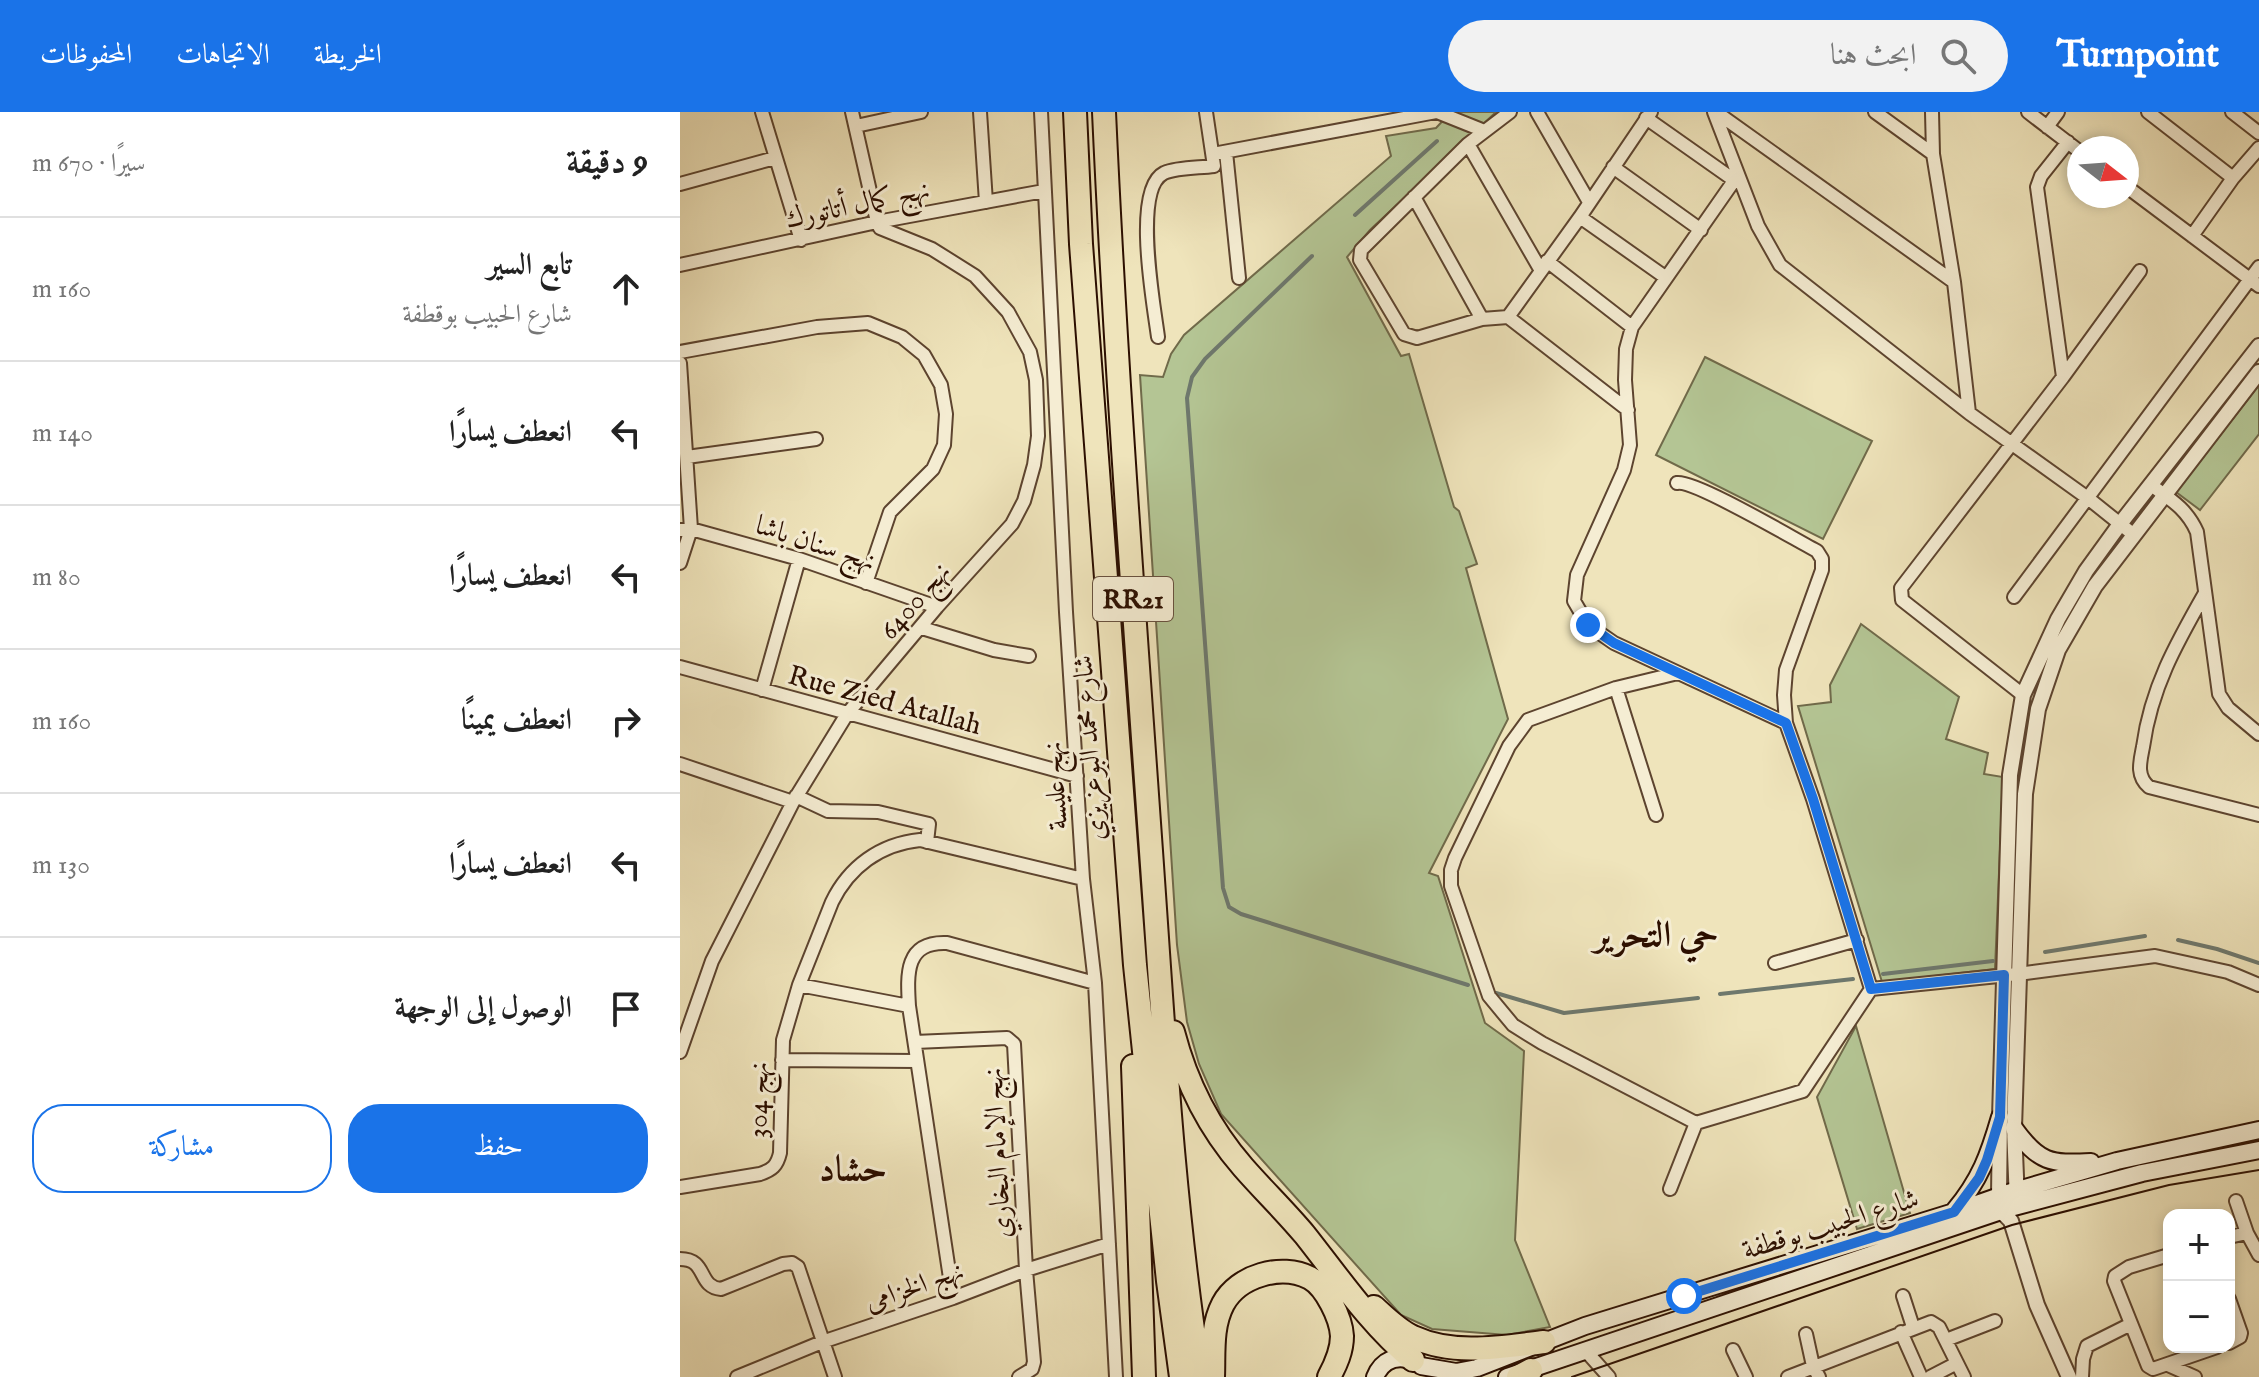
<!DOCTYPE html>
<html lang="ar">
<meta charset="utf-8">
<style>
body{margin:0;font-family:"IM FELL English",Amiri,serif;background:#f2f2f2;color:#222;direction:rtl}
.controls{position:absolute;right:24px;bottom:24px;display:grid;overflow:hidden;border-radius:16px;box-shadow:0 4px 12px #0003}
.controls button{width:72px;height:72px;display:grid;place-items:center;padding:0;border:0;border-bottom:2px solid #e0e0e0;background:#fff;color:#222;font:40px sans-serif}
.compass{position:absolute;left:1387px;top:24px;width:72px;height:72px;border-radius:50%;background:#fff;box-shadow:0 4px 12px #0003;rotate:107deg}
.stop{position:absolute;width:24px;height:24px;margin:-18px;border:6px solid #1a73e8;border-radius:50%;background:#fff}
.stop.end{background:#1a73e8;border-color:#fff;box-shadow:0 2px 8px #0008}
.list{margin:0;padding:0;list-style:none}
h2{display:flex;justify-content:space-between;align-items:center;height:104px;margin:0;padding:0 32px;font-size:34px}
h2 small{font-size:26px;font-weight:400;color:#767676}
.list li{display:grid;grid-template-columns:52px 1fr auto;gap:24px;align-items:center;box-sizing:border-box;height:144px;padding:0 32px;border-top:2px solid #e0e0e0}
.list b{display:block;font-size:30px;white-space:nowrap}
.list p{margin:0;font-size:26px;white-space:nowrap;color:#767676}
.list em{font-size:26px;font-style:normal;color:#767676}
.actions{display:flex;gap:16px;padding:24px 32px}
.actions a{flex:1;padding:18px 0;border:2px solid #1a73e8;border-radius:32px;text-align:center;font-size:28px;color:#1a73e8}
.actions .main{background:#1a73e8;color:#fff}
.icon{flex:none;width:44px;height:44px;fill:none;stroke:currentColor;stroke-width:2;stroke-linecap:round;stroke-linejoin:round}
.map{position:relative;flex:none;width:1579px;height:1265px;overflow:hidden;direction:ltr}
header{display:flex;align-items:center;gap:48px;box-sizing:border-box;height:112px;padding:0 40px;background:#1a73e8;color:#fff}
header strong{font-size:38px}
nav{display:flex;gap:44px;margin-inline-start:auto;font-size:28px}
.search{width:560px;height:72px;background:#f2f2f2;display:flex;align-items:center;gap:20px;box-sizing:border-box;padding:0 28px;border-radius:44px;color:#767676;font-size:30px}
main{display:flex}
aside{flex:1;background:#fff}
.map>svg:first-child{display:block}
</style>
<header>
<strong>Turnpoint</strong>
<div class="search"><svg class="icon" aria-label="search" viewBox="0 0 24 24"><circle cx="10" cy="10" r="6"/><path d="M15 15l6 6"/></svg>ابحث هنا</div>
<nav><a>الخريطة</a><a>الاتجاهات</a><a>المحفوظات</a></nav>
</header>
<main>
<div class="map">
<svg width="1579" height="1265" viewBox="0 0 1579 1265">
<rect width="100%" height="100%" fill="#efe4bb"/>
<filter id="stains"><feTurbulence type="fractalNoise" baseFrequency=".0025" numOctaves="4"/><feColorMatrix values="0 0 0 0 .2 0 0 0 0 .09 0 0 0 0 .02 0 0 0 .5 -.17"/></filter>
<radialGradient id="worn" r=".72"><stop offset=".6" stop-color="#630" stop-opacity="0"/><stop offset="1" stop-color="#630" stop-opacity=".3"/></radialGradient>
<path fill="#b4c594" stroke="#706a4a" stroke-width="2" d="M771 0H816L690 118 667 145 721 244 729 242 774 395 779 399 797 452 786 456 828 607 749 761 758 764 805 911 844 939 835 1128 870 1215 827 1223 752 1217 721 1203 541 1002 519 952 507 910 497 833 460 263 483 265 491 242 504 223 711 44 706 24 756 16Z
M1025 245 1192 329 1143 427 976 343Z
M1579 273V322L1520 398 1496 380Z
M1181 512 1279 585 1266 627 1308 641 1304 662 1323 665 1315 857 1202 870 1118 594 1151 590 1150 573Z
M1176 914 1230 1101 1177 1117 1137 985Z"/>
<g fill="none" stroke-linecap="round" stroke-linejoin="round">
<path stroke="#6e786d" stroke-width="4" d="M675 103 757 29
M632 144 525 247 512 265 507 286 543 776 549 795 561 802 788 873
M1498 828 1537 837 1579 851
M1365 840 1465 824
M1203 862 1313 849
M816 881 884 901 1018 886
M1040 882 1173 867"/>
<defs>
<path id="minor" d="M82 0 121 128
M172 0 197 110
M300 0 306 90
M361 0 386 500 403 767 415 871 436 1265
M757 0 802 18
M830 0 788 32 681 138 680 148 724 222 737 226 802 207 828 205 948 298
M857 0 909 90
M1034 0 1078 114 1100 153 1289 301 1409 387 1454 423
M1036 0 1274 170
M1195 0 1253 42
M1252 0 1253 42 1274 170 1289 301
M1348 0 1399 39
M1468 0 1553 66
M1552 0 1579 21
M966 6 1054 68
M176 14 241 0
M1367 15 1378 0
M788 32 860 157
M546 40 559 166
M533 42 756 0
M933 55 1021 118
M1058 63 952 215 946 237 945 268 950 333 944 358 897 463 894 489 908 513 934 531 1106 611
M0 72 95 46
M1447 75 1579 174
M734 85 802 207
M900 105 985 165
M1512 124 1553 66 1579 36
M867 149 952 215
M0 153 197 110 364 79
M828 205 900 105 971 0
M478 225C474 194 452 77 484 61 498 55 519 56 534 54L526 0
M0 240 137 215 188 211 222 225 244 243 261 273 266 302 264 333 253 357 210 400 186 471
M0 251 11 417 0 451
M1383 265 1357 75 1361 64 1388 30
M7 345 136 327
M997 371C1015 368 1114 427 1137 439L1142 447V458L1106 558 1104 583 1106 611 1133 687 1191 877
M1471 373C1490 387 1507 397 1517 420L1539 582 1548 596 1579 622
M0 418 11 417 119 447 257 495
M1525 481C1496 532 1471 576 1463 635 1460 650 1456 664 1469 675L1579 703
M1334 485 1579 155
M242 516 314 538 349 544
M0 555 397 664
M998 561 936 576 848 608 829 634 775 746 771 758V774L809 884 833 913 862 931 1016 1011 1123 979 1191 877
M936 576 976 703
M82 578 119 447
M1343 583 1222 488 1221 476 1383 265 1460 159
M0 652 113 690
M116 684 148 699 198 700 249 712 247 730
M1095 851 1177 828
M119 873 229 894
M1191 877 1338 862 1475 844 1548 860 1579 873
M235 930 327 926 334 932 346 1158 354 1250 352 1257 339 1265
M0 940 32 849 113 690 167 602 257 495 332 412 344 389 354 353 358 324 356 268 350 240 328 200 295 164 252 137 200 116 197 110
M102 948 237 949
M0 1075 80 1062C92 1058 97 1054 100 1041L103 928 119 873 152 790C169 755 200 732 240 728L403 767
M990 1077 1016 1011
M1556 1089 1567 1121 1579 1143
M1549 1125 1567 1121
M1489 1143 1449 1155 1435 1164 1434 1169 1468 1254 1473 1257 1537 1235
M0 1147C28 1147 17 1175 41 1177L103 1152 112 1151 118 1155 155 1265
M1223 1184 1233 1215
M273 1186 229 894C227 862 225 829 267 831L415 871
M1549 1187 1561 1221 1560 1225 1549 1231
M1221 1220 1241 1265
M1126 1222 1133 1254 1139 1265
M1266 1228 1315 1209
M905 1238 929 1265
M1053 1238 1066 1265
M1488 1253 1515 1265
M57 1265 142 1230 273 1186 346 1158 429 1132
M1108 1265 1251 1210 1259 1215 1284 1265
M1250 1265 1277 1251
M1402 1265 1403 1247 1407 1234 1451 1212"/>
<path id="tertiary" d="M1337 1089 1334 1016 1345 682 1358 597 1378 538 1415 474 1579 260
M1331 1109 1321 1099 1319 1084 1320 1005 1330 663 1343 583 1378 507 1406 459 1440 412 1579 234
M1331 1109 1357 1193 1389 1265"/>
<path id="secondary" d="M1334 1016C1359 1051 1370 1052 1411 1050
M1274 1099C1300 1068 1309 1043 1320 1005
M741 1254 776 1260 797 1256 905 1214 1274 1100 1328 1081 1437 1049 1579 1018
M695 1265C702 1248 716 1242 734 1249
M827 1265 1330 1096 1462 1061 1579 1038"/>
<path id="motorway" d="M395 0 401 132 455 853 488 1169 501 1265
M424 0C435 242 453 484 470 725 483 906 492 1086 520 1265
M493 920C506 970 529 1016 563 1055 583 1078 605 1099 625 1123 659 1166 690 1212 733 1248
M453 954 464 1265
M694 1195C705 1205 719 1219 733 1225 774 1244 822 1235 864 1230
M533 1265C534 1241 531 1215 543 1192 558 1164 601 1151 630 1166 646 1175 661 1206 662 1224 662 1239 656 1252 649 1265
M838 1265 851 1258"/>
</defs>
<use href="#minor" stroke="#5d442f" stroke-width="16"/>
<use href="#tertiary" stroke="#5d442f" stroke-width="18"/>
<use href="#secondary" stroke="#2c0f00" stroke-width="20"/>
<use href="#motorway" stroke="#2c0f00" stroke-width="26"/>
<use href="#minor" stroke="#f5edd3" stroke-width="12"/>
<use href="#tertiary" stroke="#f5edd3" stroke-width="14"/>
<use href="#secondary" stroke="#f5edd3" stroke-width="16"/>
<use href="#motorway" stroke="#efe4bb" stroke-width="22"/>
<path stroke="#2c0f00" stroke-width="2" d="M892 1265 1332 1113 1489 1073 1579 1058"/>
</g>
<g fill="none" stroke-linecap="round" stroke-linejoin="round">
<path stroke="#1a73e8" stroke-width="10" d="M908 513 934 531 1106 611 1133 687 1191 877 1324 863 1320 1005 1307 1048 1299 1066 1274 1100 1004 1184"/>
</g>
<g text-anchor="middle" stroke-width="6" stroke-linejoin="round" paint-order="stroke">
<rect fill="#f5edd3" stroke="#68523f" stroke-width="2" x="413" y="465" width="80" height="44" rx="6"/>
<g font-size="26" font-weight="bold" fill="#2c0f00">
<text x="453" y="496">RR21</text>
</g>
<g font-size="28" fill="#2c0f00" stroke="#f5edd3">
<text transform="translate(177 91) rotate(-12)" y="10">نهج كمال أتاتورك</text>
<text transform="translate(136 430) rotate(18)" y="10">نهج سنان باشا</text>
<text transform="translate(234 488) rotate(-49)" y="10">نهج 6400</text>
<text transform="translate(205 587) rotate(15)" y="10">Rue Zied Atallah</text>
<text transform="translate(408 636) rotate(-94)" y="10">شارع محمد البوعزيزي</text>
<text transform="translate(374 674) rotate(-94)" y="10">نهج عليسة</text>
<text transform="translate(77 988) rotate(-89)" y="10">نهج 304</text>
<text transform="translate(316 1041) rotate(-93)" y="10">نهج الإمام البخاري</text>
<text transform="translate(1150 1111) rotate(-17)" y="10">شارع الحبيب بوقطفة</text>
<text transform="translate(234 1173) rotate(-19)" y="10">نهج الخزامى</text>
</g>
<g font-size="36" font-weight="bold" fill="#2c0f00" stroke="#f5edd3">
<text x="976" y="834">حي التحرير</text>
<text x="173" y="1068">حشاد</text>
</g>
</g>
<rect width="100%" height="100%" filter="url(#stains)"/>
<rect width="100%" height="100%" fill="url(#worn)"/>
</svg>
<div class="controls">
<button>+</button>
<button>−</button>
</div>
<svg class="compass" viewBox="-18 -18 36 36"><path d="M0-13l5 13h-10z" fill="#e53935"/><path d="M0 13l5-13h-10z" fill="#767676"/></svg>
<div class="stop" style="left:1004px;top:1184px"></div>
<div class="stop end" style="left:908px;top:513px"></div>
</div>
<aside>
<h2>9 دقيقة<small>سيرًا · 670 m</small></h2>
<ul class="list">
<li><svg class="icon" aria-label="ahead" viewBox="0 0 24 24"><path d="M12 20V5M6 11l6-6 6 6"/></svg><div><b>تابع السير</b><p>شارع الحبيب بوقطفة</p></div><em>160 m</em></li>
<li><svg class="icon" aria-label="left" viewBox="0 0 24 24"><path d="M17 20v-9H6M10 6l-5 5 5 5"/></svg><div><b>انعطف يسارًا</b></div><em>140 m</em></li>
<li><svg class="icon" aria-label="left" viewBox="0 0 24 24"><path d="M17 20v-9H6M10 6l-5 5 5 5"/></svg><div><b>انعطف يسارًا</b></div><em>80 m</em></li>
<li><svg class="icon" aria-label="right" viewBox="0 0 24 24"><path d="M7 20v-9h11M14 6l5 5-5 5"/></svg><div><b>انعطف يمينًا</b></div><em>160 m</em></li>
<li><svg class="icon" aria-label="left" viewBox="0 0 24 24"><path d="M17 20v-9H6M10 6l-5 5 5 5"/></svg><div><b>انعطف يسارًا</b></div><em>130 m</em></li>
<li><svg class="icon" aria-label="arrive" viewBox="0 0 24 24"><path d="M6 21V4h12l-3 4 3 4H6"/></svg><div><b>الوصول إلى الوجهة</b></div></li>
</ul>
<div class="actions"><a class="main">حفظ</a><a>مشاركة</a></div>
</aside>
</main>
